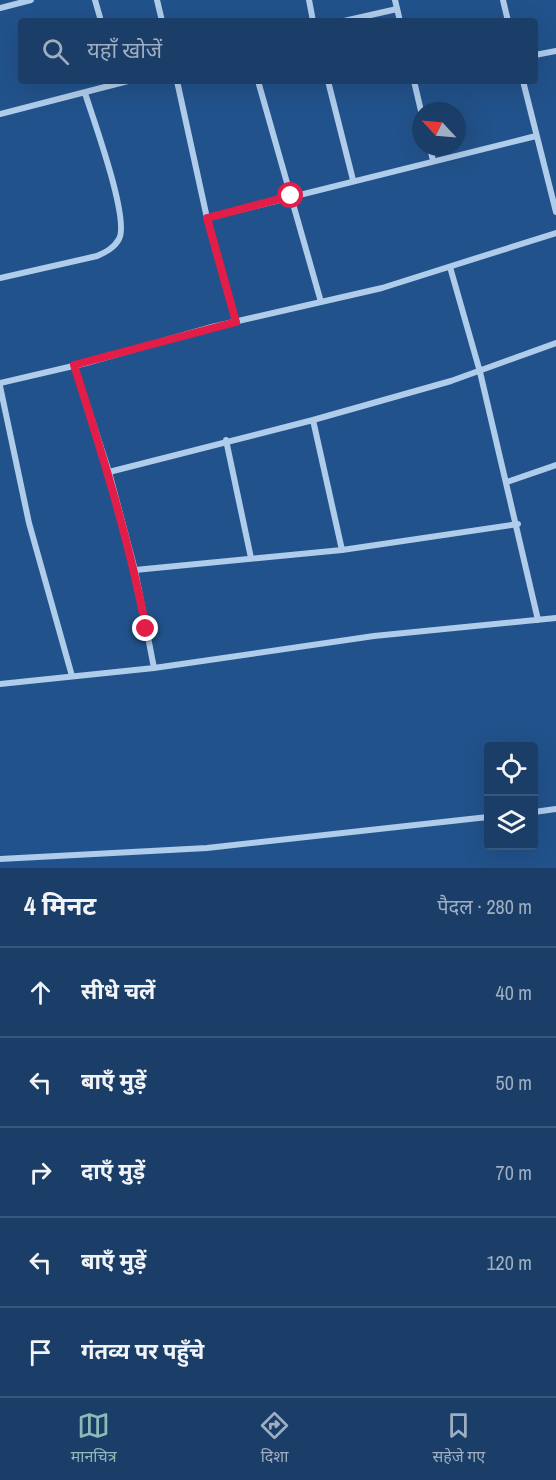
<!DOCTYPE html>
<html lang="hi">
<meta charset="utf-8">
<style>
body{margin:0;font-family:"Archivo Narrow","Noto Sans Devanagari",sans-serif;background:#23456e;color:#f1f3f6}
.controls{position:absolute;right:18px;bottom:18px;display:grid;overflow:hidden;border-radius:6px;box-shadow:0 6px 24px #0002}
.controls button{width:54px;height:54px;display:grid;place-items:center;padding:0;border:0;border-bottom:2px solid #38577c;background:#1a3e68;color:#f1f3f6;font:30px sans-serif}
.compass{position:absolute;left:412px;top:102px;width:54px;height:54px;border-radius:50%;background:#1a3e68;box-shadow:0 6px 24px #0002;rotate:296deg}
.stop{position:absolute;width:18px;height:18px;margin:-14px;border:4px solid #e11d48;border-radius:50%;background:#fff}
.stop.end{background:#e11d48;border-color:#fff;box-shadow:0 2px 6px #0008}
.list{margin:0;padding:0;list-style:none}
h2{display:flex;justify-content:space-between;align-items:center;height:78px;margin:0;padding:0 24px;font-size:26px}
h2 small{font-size:20px;font-weight:400;color:#9faec0}
.list li{display:grid;grid-template-columns:39px 1fr auto;gap:18px;align-items:center;box-sizing:border-box;height:90px;padding:0 24px;border-top:2px solid #38577c}
.list b{display:block;font-size:22px;white-space:nowrap}
.list em{font-size:20px;font-style:normal;color:#9faec0}
.icon{flex:none;width:33px;height:33px;fill:none;stroke:currentColor;stroke-width:2;stroke-linecap:round;stroke-linejoin:round}
.map{position:relative;flex:none;width:556px;height:868px;overflow:hidden}
.search{position:absolute;background:#1a3e68;box-shadow:0 6px 24px #0002;left:18px;right:18px;top:18px;height:66px;display:flex;align-items:center;gap:15px;box-sizing:border-box;padding:0 21px;border-radius:6px;color:#9faec0;font-size:22px}
.sheet{height:528px;background:#1a3e68}
nav{display:flex;justify-content:space-around;align-items:center;box-sizing:border-box;height:84px;border-top:2px solid #38577c;background:#1a3e68;font-size:16px;color:#9faec0}
nav a{display:grid;justify-items:center;gap:3px}
nav .on{color:#8bbbb9}
.map>svg:first-child{display:block}
</style>
<div class="map">
<svg width="556" height="868" viewBox="0 0 556 868">
<rect width="100%" height="100%" fill="#22528b"/>
<g fill="none" stroke-linecap="round" stroke-linejoin="round">
<path stroke="#afcceb" stroke-width="6" d="M95 0 101 21
M157 0 162 21
M309 0 313 21
M395 0 400 21
M503 0 508 21
M0 8 31 0
M344 21 397 9
M535 55 556 51
M177 81 207 218 236 322
M258 81 321 302
M328 81 353 180
M414 81 421 111
M523 81 556 212
M0 114 128 81
M430 147 433 161
M207 218 536 136
M450 267 480 372 538 620
M0 278 97 256C106 252 114 248 119 239 130 219 93 119 85 93
M74 365 109 472 135 570 154 668
M0 383 86 363 212 327 382 288 556 233
M0 386 29 523 72 676
M313 420 342 550
M226 440 251 558
M109 472 313 420 451 381 556 343
M507 482 556 465
M135 570 342 550 518 524
M0 684 154 668 374 636 556 618
M534 812 556 809
M0 859 207 848 488 817"/>
</g>
<g fill="none" stroke-linecap="round" stroke-linejoin="round">
<path stroke="#e11d48" stroke-width="8" d="M146 629C129 539 102 453 74 365L236 322 207 218 291 196"/>
</g>
</svg>
<div class="controls">
<button><svg class="icon" aria-label="locate" viewBox="0 0 24 24"><circle cx="12" cy="12" r="6"/><path d="M12 2v4M12 18v4M2 12h4M18 12h4"/></svg></button>
<button><svg class="icon" aria-label="layers" viewBox="0 0 24 24"><path d="M12 4l9 5-9 5-9-5zM3 14l9 5 9-5"/></svg></button>
</div>
<svg class="compass" viewBox="-18 -18 36 36"><path d="M0-13l5 13h-10z" fill="#e53935"/><path d="M0 13l5-13h-10z" fill="#9faec0"/></svg>
<div class="stop" style="left:291px;top:196px"></div>
<div class="stop end" style="left:146px;top:629px"></div>
<div class="search"><svg class="icon" aria-label="search" viewBox="0 0 24 24"><circle cx="10" cy="10" r="6"/><path d="M15 15l6 6"/></svg>यहाँ खोजें</div>
</div>
<section class="sheet">
<h2>4 मिनट<small>पैदल · 280 m</small></h2>
<ul class="list">
<li><svg class="icon" aria-label="ahead" viewBox="0 0 24 24"><path d="M12 20V5M6 11l6-6 6 6"/></svg><div><b>सीधे चलें</b></div><em>40 m</em></li>
<li><svg class="icon" aria-label="left" viewBox="0 0 24 24"><path d="M17 20v-9H6M10 6l-5 5 5 5"/></svg><div><b>बाएँ मुड़ें</b></div><em>50 m</em></li>
<li><svg class="icon" aria-label="right" viewBox="0 0 24 24"><path d="M7 20v-9h11M14 6l5 5-5 5"/></svg><div><b>दाएँ मुड़ें</b></div><em>70 m</em></li>
<li><svg class="icon" aria-label="left" viewBox="0 0 24 24"><path d="M17 20v-9H6M10 6l-5 5 5 5"/></svg><div><b>बाएँ मुड़ें</b></div><em>120 m</em></li>
<li><svg class="icon" aria-label="arrive" viewBox="0 0 24 24"><path d="M6 21V4h12l-3 4 3 4H6"/></svg><div><b>गंतव्य पर पहुँचे</b></div></li>
</ul>
</section>
<nav>
<a class="on"><svg class="icon" aria-label="map" viewBox="0 0 24 24"><path d="M3 6l6-2 6 2 6-2v14l-6 2-6-2-6 2zM9 4v14M15 6v14"/></svg>मानचित्र</a>
<a><svg class="icon" aria-label="directions" viewBox="0 0 24 24"><path d="M12 3l9 9-9 9-9-9zM9 14v-3h6M13 9l2 2-2 2"/></svg>दिशा</a>
<a><svg class="icon" aria-label="saved" viewBox="0 0 24 24"><path d="M7 4h10v16l-5-4-5 4z"/></svg>सहेजे गए</a>
</nav>
